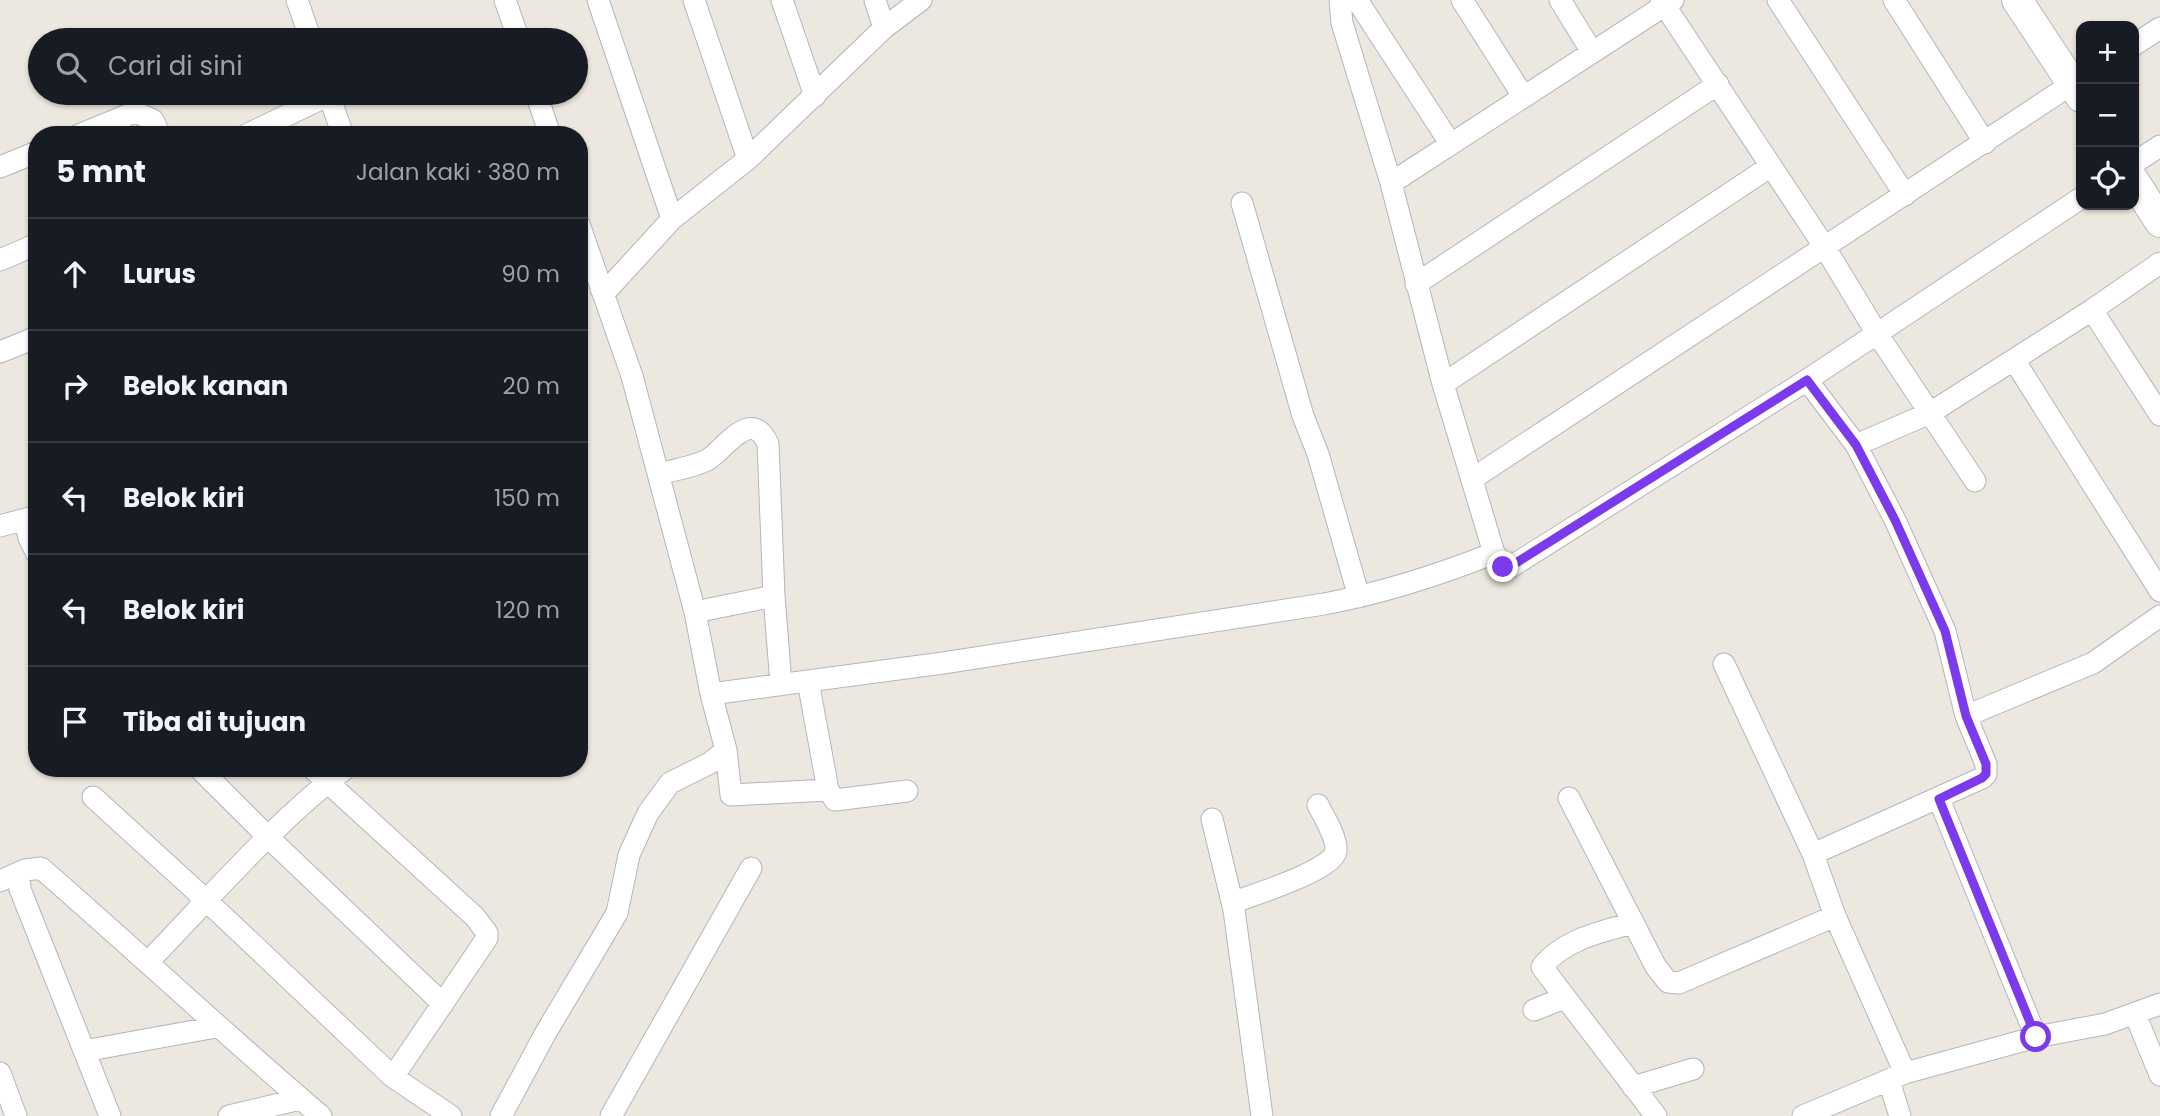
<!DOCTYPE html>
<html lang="id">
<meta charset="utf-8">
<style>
body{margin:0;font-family:Poppins,sans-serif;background:#20242c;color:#f1f3f6}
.controls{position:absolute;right:21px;top:21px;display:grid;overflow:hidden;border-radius:14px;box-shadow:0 2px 5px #0004}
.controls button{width:63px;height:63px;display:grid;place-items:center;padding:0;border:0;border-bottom:2px solid #363941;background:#171b24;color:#f1f3f6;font:35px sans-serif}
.stop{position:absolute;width:21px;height:21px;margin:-16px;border:5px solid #7c3aed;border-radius:50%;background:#fff}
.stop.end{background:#7c3aed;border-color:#fff;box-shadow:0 2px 7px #0008}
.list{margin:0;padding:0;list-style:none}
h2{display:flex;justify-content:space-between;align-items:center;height:91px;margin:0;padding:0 28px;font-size:30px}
h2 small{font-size:23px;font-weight:400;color:#9ea1a6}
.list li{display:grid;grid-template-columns:46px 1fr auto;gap:21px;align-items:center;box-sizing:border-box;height:112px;padding:0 28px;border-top:2px solid #363941}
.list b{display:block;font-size:26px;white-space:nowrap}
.list em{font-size:23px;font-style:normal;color:#9ea1a6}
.icon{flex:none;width:38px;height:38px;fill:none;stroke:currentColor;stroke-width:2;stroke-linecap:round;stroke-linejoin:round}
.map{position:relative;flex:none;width:2160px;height:1116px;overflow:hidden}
.search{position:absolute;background:#171b24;box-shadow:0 2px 5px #0004;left:28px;top:28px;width:560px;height:77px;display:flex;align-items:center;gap:18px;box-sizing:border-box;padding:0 24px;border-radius:38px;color:#9ea1a6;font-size:26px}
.panel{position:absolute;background:#171b24;box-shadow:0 2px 5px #0004;left:28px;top:126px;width:560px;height:651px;border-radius:28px}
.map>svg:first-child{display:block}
</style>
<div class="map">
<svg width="2160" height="1116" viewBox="0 0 2160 1116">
<rect width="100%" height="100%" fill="#ede8df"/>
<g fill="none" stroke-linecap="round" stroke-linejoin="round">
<defs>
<path id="street" d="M297 0 311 40
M505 0 519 40
M598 0 672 219
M694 0 748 159
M782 0 815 96
M875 0 884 28
M1340 0 1342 23 1391 183 1443 384 1494 553 1505 567 1509 568 1807 380 2081 198
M1357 0 1450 143
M1462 0 1523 96
M1560 0 1592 52
M1661 0 1824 246 1876 332 1975 481
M1778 0 1905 195
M1894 0 1985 143
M2134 45 2160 28
M328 93 343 135
M536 93 550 135
M79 135 135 112 153 120 160 135
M246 135 329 95
M2134 163 2160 146
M0 167 37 152
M1391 183 1673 0
M1242 203 1303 416 1318 454 1359 597
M579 224 632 376 695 612 711 694 726 750 731 795 828 790 808 681
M0 260 37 244
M1416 284 1718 84
M601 289 607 290 672 219 748 159 884 28 921 0
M2092 310 2160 415
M0 352 37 337
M2014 360 2160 591
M1807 380 1856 445 1895 520 1945 631 1966 716 1986 764V774L1982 778 1813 854
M1443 384 1771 166
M1856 445 1930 413 2092 310 2160 263
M658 474C674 470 693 467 707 460 724 451 751 405 768 444L774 596
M1472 479 2081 78
M25 521 29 538 37 554
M0 526 37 516
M695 612 774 596 781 684
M1724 664 1813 854 1835 916 1905 1073
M711 694 943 663 1324 604C1382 593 1439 575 1494 553
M1966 716 2093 663 2160 616
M199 768 269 838 443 1004
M312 768 475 917 487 933V938L393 1077
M828 790 835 800 907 791
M93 797 207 901 393 1077 451 1116
M1569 798 1656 967 1668 982 1679 983 1835 916
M1939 799 2036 1037
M1212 819 1234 910
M19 873 20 889 110 1116
M0 881 25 870 41 868C135 950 226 1035 321 1116
M1633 923C1602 931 1563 940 1542 967L1656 1116
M148 962C212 896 273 824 346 768
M1534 1010 1564 998
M2135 1014 2160 1075
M84 1051 216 1027
M0 1073 16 1116
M1889 1081 1900 1116
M1633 1087 1693 1069
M229 1116 300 1099
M501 1116 545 1034 617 913 629 855 648 813 670 783 710 763 726 750
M611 1116 751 868
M1262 1116 1234 910 1237 901C1256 894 1333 870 1336 851 1337 837 1324 817 1318 805
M1803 1116 1905 1073 2036 1037 2105 1024 2160 1004"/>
<path id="secondary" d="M2017 0 2081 97
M2134 181 2160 222"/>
</defs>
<use href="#street" stroke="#b3b5bf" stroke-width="23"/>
<use href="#secondary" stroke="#b3b5bf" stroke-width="32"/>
<use href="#street" stroke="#fff" stroke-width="21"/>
<use href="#secondary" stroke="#fff" stroke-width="30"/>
</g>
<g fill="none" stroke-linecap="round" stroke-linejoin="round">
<path stroke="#7c3aed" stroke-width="9" d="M1503 567 1508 568 1807 380 1856 445 1895 520 1945 631 1966 716 1986 764V774L1982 778 1939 799 2036 1037"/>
</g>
</svg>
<div class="controls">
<button>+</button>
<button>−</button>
<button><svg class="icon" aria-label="locate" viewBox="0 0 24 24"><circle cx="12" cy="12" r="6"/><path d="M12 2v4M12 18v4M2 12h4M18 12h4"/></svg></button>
</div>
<div class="stop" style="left:2036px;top:1037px"></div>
<div class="stop end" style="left:1503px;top:567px"></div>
<div class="search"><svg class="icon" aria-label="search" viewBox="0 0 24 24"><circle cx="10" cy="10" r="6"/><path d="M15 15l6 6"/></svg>Cari di sini</div>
<section class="panel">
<h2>5 mnt<small>Jalan kaki · 380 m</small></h2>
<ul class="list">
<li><svg class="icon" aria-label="ahead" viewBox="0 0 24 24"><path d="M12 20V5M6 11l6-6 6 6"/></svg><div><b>Lurus</b></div><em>90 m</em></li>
<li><svg class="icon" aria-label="right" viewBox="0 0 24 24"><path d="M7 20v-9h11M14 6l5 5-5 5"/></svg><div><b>Belok kanan</b></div><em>20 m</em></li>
<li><svg class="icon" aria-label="left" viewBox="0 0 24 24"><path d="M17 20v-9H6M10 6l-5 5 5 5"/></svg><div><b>Belok kiri</b></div><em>150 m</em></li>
<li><svg class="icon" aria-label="left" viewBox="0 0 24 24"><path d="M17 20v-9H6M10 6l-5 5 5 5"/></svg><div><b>Belok kiri</b></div><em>120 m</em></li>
<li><svg class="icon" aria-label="arrive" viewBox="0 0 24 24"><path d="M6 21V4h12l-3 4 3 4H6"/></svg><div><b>Tiba di tujuan</b></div></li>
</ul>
</section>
</div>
